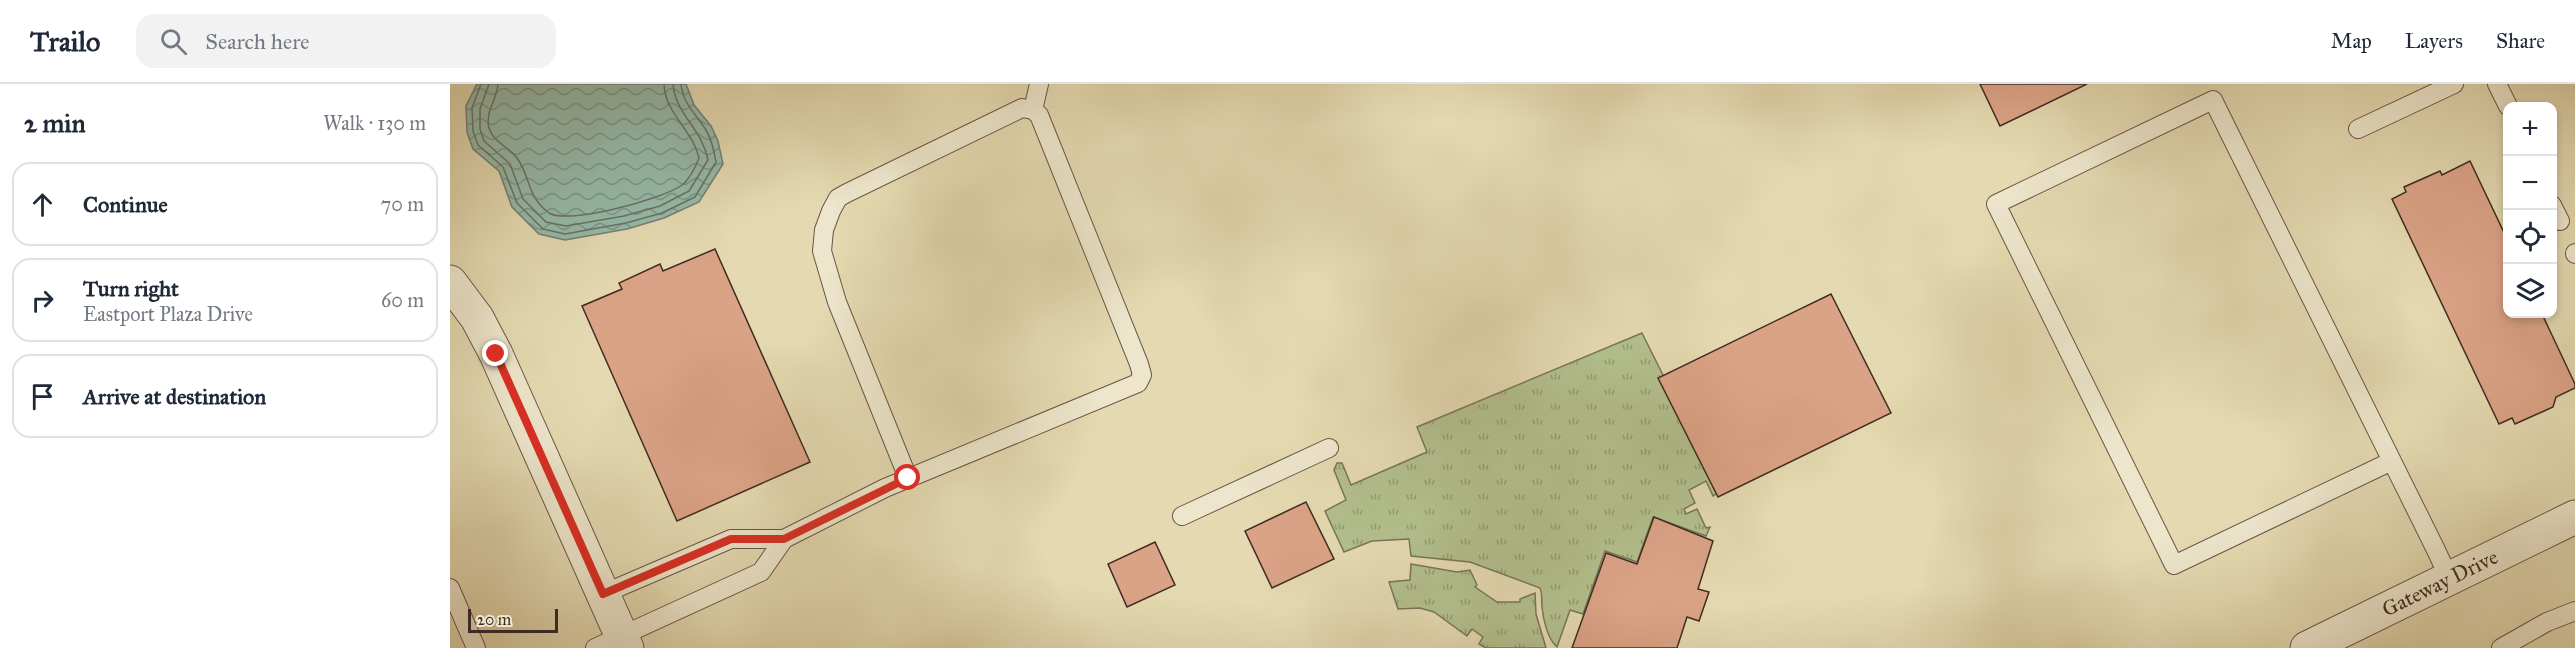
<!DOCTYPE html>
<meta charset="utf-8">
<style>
body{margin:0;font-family:"IM FELL Great Primer",serif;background:#f2f2f3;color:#1f2937}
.controls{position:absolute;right:18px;top:18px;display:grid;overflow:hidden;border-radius:12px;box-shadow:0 3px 9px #0003}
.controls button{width:54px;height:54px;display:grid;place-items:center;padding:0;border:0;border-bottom:2px solid #e0e1e3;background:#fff;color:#1f2937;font:30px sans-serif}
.scale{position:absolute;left:18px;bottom:15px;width:90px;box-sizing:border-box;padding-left:6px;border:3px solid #402b24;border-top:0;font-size:16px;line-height:21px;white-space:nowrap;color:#402b24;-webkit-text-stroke:4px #ede6cc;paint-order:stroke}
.stop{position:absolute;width:18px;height:18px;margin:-14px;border:4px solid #d93025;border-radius:50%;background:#fff}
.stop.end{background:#d93025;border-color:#fff;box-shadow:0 2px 6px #0008}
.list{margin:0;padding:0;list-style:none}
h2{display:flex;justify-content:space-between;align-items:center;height:78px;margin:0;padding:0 24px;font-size:26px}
h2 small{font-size:20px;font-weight:400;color:#747a83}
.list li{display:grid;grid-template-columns:39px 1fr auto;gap:18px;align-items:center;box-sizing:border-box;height:84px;margin:0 12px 12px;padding:0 12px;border:2px solid #e0e1e3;border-radius:18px}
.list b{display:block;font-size:22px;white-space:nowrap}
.list p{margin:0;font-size:20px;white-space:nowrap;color:#747a83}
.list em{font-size:20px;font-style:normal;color:#747a83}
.icon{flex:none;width:33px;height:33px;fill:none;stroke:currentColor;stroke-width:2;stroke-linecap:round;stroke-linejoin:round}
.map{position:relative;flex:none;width:2125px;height:564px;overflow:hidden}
header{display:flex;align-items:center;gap:36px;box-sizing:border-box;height:84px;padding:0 30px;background:#fff;border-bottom:2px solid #e0e1e3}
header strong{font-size:28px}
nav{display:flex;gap:33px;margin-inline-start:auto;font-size:21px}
.search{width:420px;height:54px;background:#f2f2f3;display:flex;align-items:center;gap:15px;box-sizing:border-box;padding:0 21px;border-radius:18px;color:#747a83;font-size:22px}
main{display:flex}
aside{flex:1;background:#fff}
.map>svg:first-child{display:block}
</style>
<header>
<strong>Trailo</strong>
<div class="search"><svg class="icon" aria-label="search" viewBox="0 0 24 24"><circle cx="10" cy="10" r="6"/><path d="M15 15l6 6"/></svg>Search here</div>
<nav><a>Map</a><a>Layers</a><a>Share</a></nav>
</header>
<main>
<aside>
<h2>2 min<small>Walk · 130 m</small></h2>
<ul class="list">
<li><svg class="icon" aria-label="ahead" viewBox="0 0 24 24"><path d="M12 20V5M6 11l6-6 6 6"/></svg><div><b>Continue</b></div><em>70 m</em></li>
<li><svg class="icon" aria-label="right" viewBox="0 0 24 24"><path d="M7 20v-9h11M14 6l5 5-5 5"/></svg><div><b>Turn right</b><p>Eastport Plaza Drive</p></div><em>60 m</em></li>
<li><svg class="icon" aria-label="arrive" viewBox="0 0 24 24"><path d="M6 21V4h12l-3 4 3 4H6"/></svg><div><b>Arrive at destination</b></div></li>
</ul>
</aside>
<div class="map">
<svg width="2125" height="564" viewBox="0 0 2125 564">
<defs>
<pattern id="grass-tufts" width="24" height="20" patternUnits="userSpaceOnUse" patternTransform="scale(1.5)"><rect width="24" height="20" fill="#b2bf8c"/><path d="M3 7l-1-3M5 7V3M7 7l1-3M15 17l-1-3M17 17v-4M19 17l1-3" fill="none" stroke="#929b72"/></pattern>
<pattern id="water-waves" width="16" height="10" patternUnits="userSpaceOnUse" patternTransform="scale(1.5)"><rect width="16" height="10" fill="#95baa9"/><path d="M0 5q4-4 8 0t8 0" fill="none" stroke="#7b9789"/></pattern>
</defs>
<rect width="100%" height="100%" fill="#e4d9b0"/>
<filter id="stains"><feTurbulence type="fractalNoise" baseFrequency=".00333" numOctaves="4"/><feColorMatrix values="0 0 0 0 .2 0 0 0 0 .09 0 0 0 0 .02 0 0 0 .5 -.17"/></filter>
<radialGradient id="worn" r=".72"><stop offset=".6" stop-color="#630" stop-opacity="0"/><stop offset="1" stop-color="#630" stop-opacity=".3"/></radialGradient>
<path fill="url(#grass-tufts)" stroke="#797558" stroke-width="1.5" d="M1192 249 1271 407 1263 412 1256 397 1239 406 1245 419 1234 425 1236 430 1247 425 1256 444 1260 443 1256 452 1203 433 1187 478 1155 467 1133 530 1120 526 1107 563C1098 556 1093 535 1092 523 1091 515 1093 511 1090 504L1020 478 961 472 959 455 922 457 894 468 875 427 896 416 884 386 887 379H892L901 401 977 368 967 343Z
M961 480 1007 488 1020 486 1027 501 1025 503 1047 518H1070V515L1085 509 1086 530 1096 564H1036L1029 560 1033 553 1022 545 1017 552 984 528 970 524 948 525 939 498 960 496Z"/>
<path fill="url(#water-waves)" stroke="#738174" stroke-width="1.5" d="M27 0H236L244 21 261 42 268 57 273 80 249 118 214 134 177 145 115 156 89 150 62 123 49 87 23 65 17 48 16 22Z"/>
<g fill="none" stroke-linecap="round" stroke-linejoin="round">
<path stroke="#6a7266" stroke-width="1.5" d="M31 0 22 24 23 47 28 61 53 83 67 119 93 145 115 150 176 139 212 129 245 113 266 78C264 66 262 56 256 46 246 30 233 20 231 0
M39 0 30 25V45L34 57 60 80 73 115 96 138 116 142 174 132 210 122 239 107 258 76C252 44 225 30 223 0
M48 0C47 16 35 27 39 44 43 58 59 63 67 74 81 93 76 112 99 129 118 141 213 115 232 101 239 96 246 82 249 74 243 46 215 30 214 0"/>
</g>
<path fill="#dba386" stroke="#402b24" stroke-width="1.5" d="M1530 0H1637L1550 42Z
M2020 77 2058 157V230H2092L2125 300V304L2106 313 2103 323 2065 340 2062 334 2049 340 1942 115 1956 108 1954 103 1990 87 1992 91Z
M265 165 360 378 227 437 132 222 172 205 169 199 210 180 213 187Z
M1381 210 1441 329 1268 413 1208 294Z
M1381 210 1441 329 1268 413 1208 294Z
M856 418 884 475 822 504 795 447Z
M1204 433 1263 457 1248 505 1259 508 1249 537 1237 533 1227 564H1122L1156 469 1187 480Z
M705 458 725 501 677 523 658 480Z"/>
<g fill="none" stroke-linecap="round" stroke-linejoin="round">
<defs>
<path id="service" d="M2047 0 2058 22
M583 26 589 0
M1908 45 2004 0
M2102 121 2110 137
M2125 169V170
M1942 377 1724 481 1546 120 1763 16 1986 466 1999 494
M732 432 879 364
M0 504 26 564
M153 510 281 455H334L435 404 688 299 692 291 689 280 589 31 583 26 572 24 397 109 388 114 381 127 374 146 372 167 387 218 458 394
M145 564 311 488 334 455
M2051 564 2097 538 2125 527"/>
<g id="minor">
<path d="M0 198 27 234 46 270 177 564"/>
<path id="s1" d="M1857 564 2125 433"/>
</g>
</defs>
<use href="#service" stroke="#695647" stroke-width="20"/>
<use href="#minor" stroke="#695647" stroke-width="35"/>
<use href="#service" stroke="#ede6cc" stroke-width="18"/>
<use href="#minor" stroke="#ede6cc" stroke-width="33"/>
</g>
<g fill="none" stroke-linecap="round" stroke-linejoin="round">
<path stroke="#d93025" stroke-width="8" d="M46 270 153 510 281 455H334L458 394"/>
</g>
<g text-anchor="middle" stroke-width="4.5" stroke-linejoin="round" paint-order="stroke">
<g font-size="21" fill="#402b24" stroke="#ede6cc">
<text dy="7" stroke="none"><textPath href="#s1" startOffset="148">Gateway Drive</textPath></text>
</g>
</g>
<rect width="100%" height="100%" filter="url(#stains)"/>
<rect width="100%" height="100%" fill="url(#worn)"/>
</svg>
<div class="controls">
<button>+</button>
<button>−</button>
<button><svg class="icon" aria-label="locate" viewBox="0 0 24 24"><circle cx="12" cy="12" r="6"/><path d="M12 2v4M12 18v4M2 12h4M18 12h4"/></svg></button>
<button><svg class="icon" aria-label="layers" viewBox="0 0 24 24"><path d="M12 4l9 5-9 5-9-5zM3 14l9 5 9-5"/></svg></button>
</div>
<div class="scale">20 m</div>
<div class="stop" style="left:458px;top:394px"></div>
<div class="stop end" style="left:46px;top:270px"></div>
</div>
</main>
